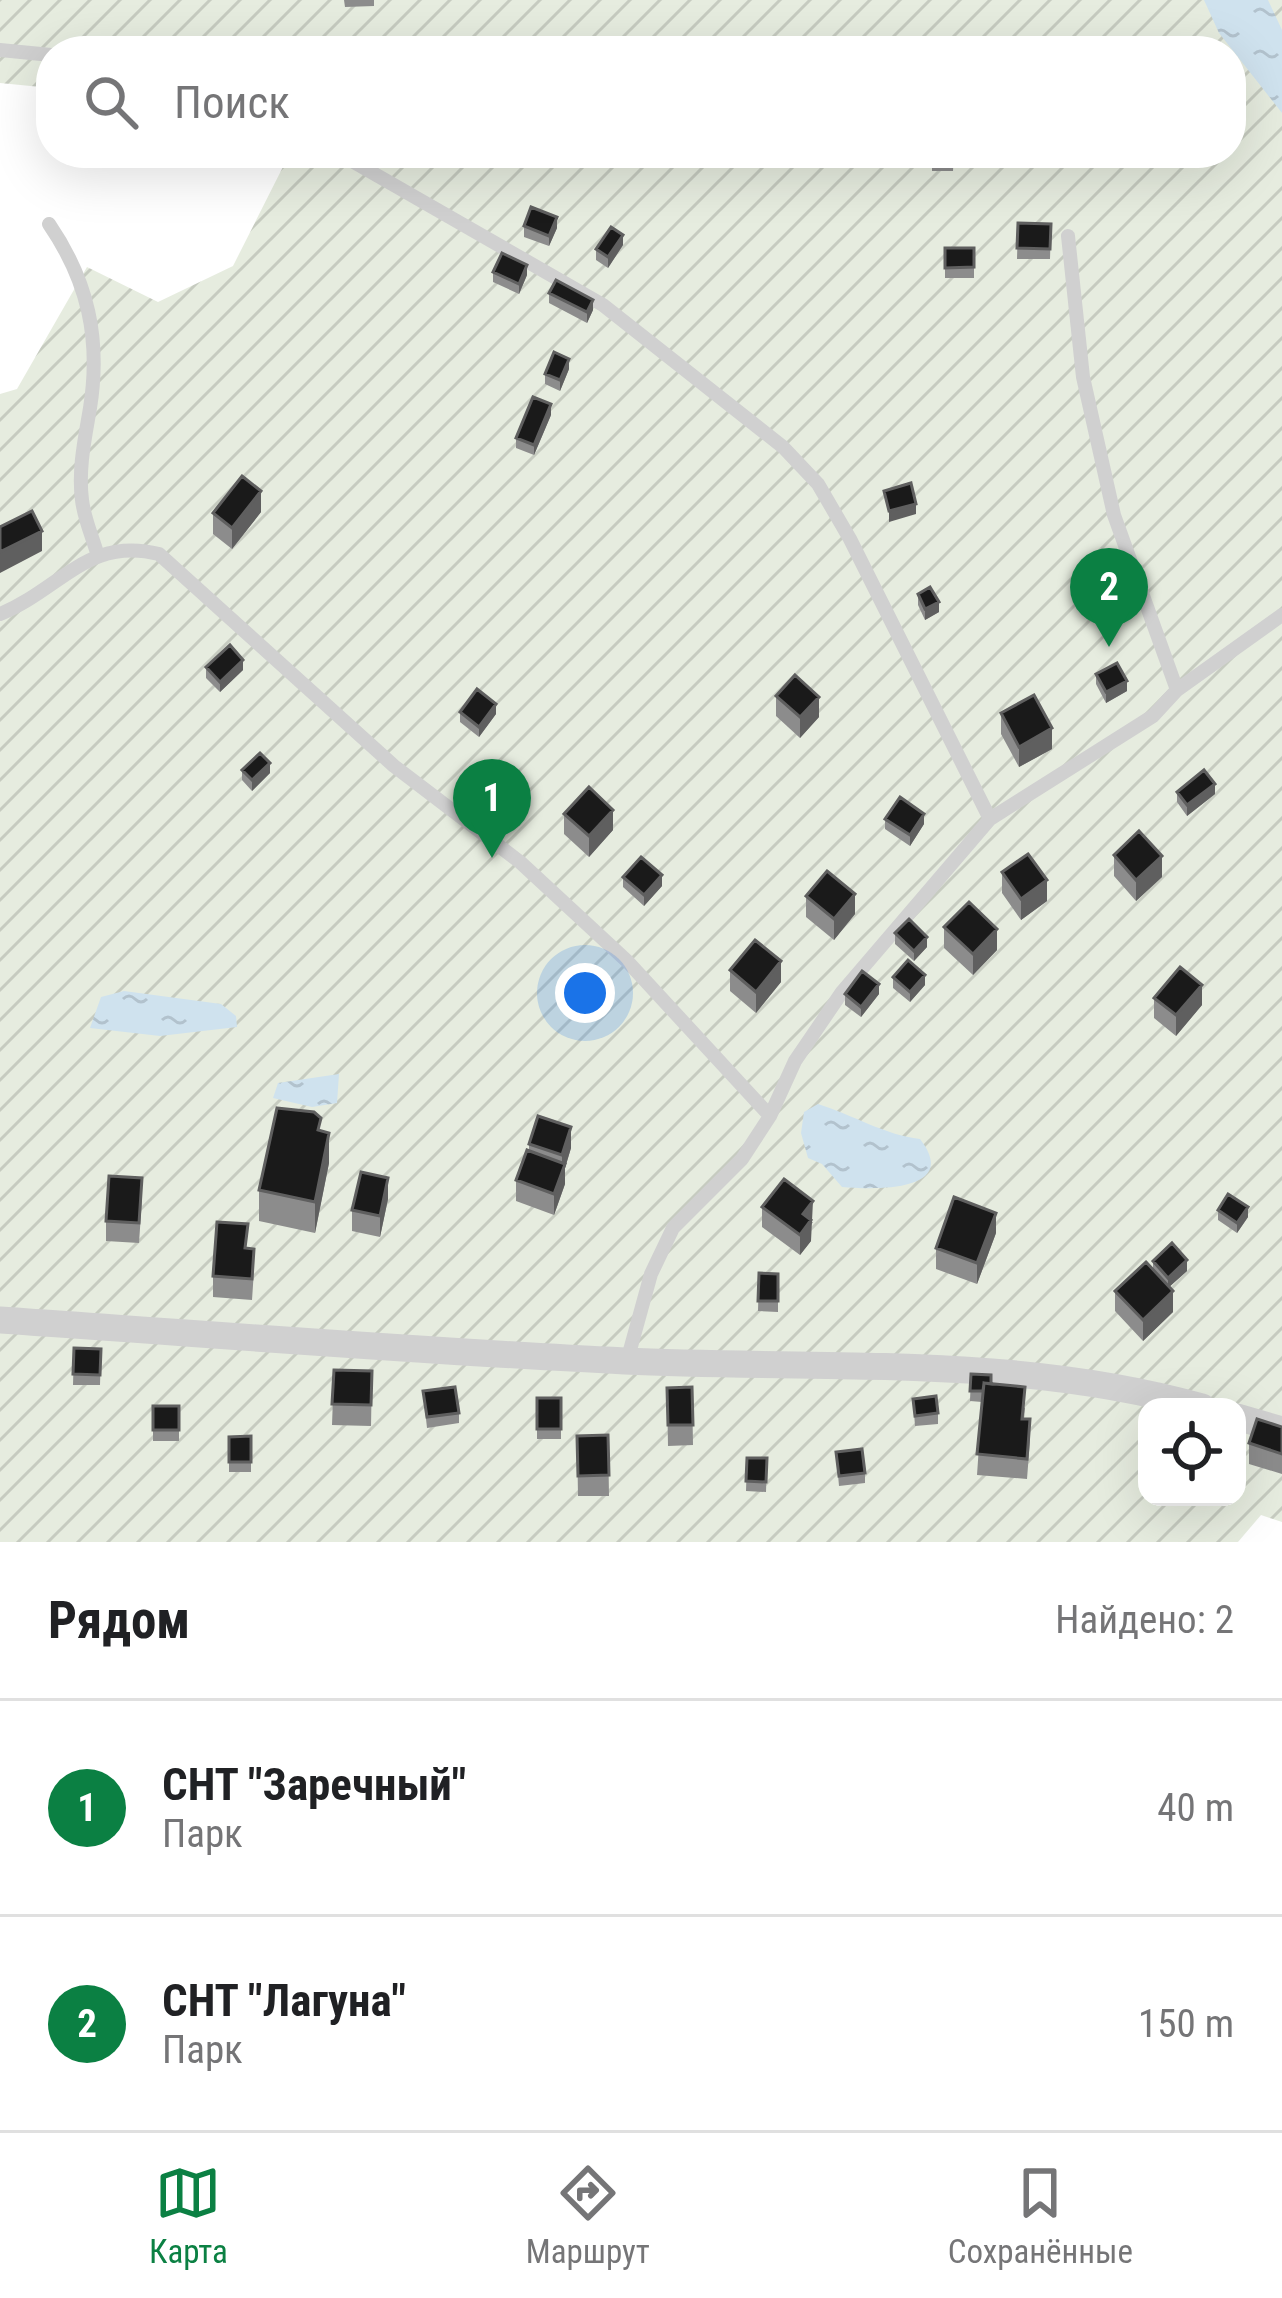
<!DOCTYPE html>
<html lang="ru">
<meta charset="utf-8">
<style>
body{margin:0;font-family:"Roboto Condensed",sans-serif;background:#f2f2f2;color:#202124}
.controls{position:absolute;right:36px;bottom:36px;display:grid;overflow:hidden;border-radius:24px;box-shadow:0 12px 48px #0002}
.controls button{width:108px;height:108px;display:grid;place-items:center;padding:0;border:0;border-bottom:3px solid #e0e0e0;background:#fff;color:#202124;font:60px sans-serif}
.you{position:absolute;left:585px;top:993px;width:42px;height:42px;margin:-30px;border:9px solid #fff;border-radius:50%;background:#1a73e8;box-shadow:0 0 0 18px #1a73e833}
.badge{display:grid;place-items:center;width:78px;height:78px;border-radius:50%;background:#0b8043;color:#fff;font-size:39px;font-weight:700}
.pin{position:absolute;translate:-50% -99px;filter:drop-shadow(0 3px 6px #0008)}
.pin::after{content:'';position:absolute;top:63px;width:42px;height:36px;background:inherit;clip-path:polygon(0 0,100% 0,50% 100%)}
.list{margin:0;padding:0;list-style:none}
h2{display:flex;justify-content:space-between;align-items:center;height:156px;margin:0;padding:0 48px;font-size:51px}
h2 small{font-size:39px;font-weight:400;color:#757577}
.list li{display:grid;grid-template-columns:78px 1fr auto;gap:36px;align-items:center;box-sizing:border-box;height:216px;padding:0 48px;border-top:3px solid #e0e0e0}
.list b{display:block;font-size:45px;white-space:nowrap}
.list p{margin:0;font-size:39px;white-space:nowrap;color:#757577}
.list em{font-size:39px;font-style:normal;color:#757577}
.icon{flex:none;width:66px;height:66px;fill:none;stroke:currentColor;stroke-width:2;stroke-linecap:round;stroke-linejoin:round}
.map{position:relative;flex:none;width:1282px;height:1542px;overflow:hidden}
.search{position:absolute;background:#fff;box-shadow:0 12px 48px #0002;left:36px;right:36px;top:36px;height:132px;display:flex;align-items:center;gap:30px;box-sizing:border-box;padding:0 42px;border-radius:48px;color:#757577;font-size:45px}
.sheet{height:588px;background:#fff}
nav{display:flex;justify-content:space-around;align-items:center;box-sizing:border-box;height:168px;border-top:3px solid #e0e0e0;background:#fff;font-size:33px;color:#757577}
nav a{display:grid;justify-items:center;gap:6px}
nav .on{color:#0b8043}
.map>svg:first-child{display:block}
</style>
<div class="map">
<svg width="1282" height="1542" viewBox="0 0 1282 1542">
<defs>
<pattern id="garden-furrows" width="10" height="10" patternUnits="userSpaceOnUse" patternTransform="scale(3)"><rect width="10" height="10" fill="#e6ecdf"/><path d="M-1 1l2-2M0 10L10 0M9 11l2-2" fill="none" stroke="#c6cbc0"/></pattern>
<pattern id="water-ripples" width="26" height="14" patternUnits="userSpaceOnUse" patternTransform="scale(3)"><rect width="26" height="14" fill="#cfe2ee"/><path d="M2 4q2-2 4 0t4 0M15 11q2-2 4 0t4 0" fill="none" stroke="#b2c2cd"/></pattern>
</defs>
<rect width="100%" height="100%" fill="#fff"/>
<path fill="url(#garden-furrows)" fill-rule="evenodd" d="M0 0H1282V1522L1261 1515 1238 1542H0V394L17 389 87 267 158 302 233 266 290 153H1231V51H51V88L0 83ZM1147 1407H1237V1497H1147Z"/>
<path fill="url(#water-ripples)" d="M1204 0H1268L1282 30V113L1219 33Z
M124 991 221 1004 236 1016 237 1027 160 1036 90 1028 101 997Z
M339 1074 337 1103 312 1107 273 1098 278 1083Z
M818 1104C853 1115 885 1135 920 1139 961 1192 876 1190 842 1187L822 1164 808 1158 801 1133 804 1112Z"/>
<g fill="none" stroke-linecap="round" stroke-linejoin="round">
<path stroke="#d0d0d0" stroke-width="14" d="M0 50 51 55
M338 153 603 305 783 447 818 484 850 539 990 819
M49 224C88 281 101 339 90 408 85 438 78 469 82 500 84 518 92 536 97 553
M1068 236 1083 377 1114 515 1177 690
M0 614C61 589 88 536 159 554L394 766 520 862 628 962 770 1116
M627 1361 651 1274 673 1228 742 1159 770 1116 795 1061 842 992 990 819 1153 716 1177 690 1282 615"/>
<path stroke="#d0d0d0" stroke-width="27" d="M0 1320C208 1334 416 1351 625 1361 818 1370 1013 1354 1202 1407
M1237 1417 1282 1430"/>
</g>
<path fill="#8c8c8c" d="M344 0H374V6L345 7Z
M932 153H954L953 171H932Z
M1018 223 1051 224 1050 259H1017Z
M524 226 557 228 549 246 524 237Z
M623 245 608 268 596 260V249Z
M945 248H974V278H945Z
M493 272 527 275 519 294 493 282Z
M549 293 593 310 587 323 549 303Z
M569 369 560 391 545 384V374Z
M551 415 534 455 516 448V438Z
M261 512 232 549 213 534V513Z
M918 594 939 612 925 620 918 605Z
M206 667 243 670 220 692 206 678Z
M1096 674 1127 691 1106 703 1096 684Z
M776 696 819 717 800 738 776 716Z
M460 712 496 714 479 737 460 722Z
M1001 713 1052 749 1019 767 1001 734Z
M242 770 270 773 252 791 242 780Z
M1177 792 1215 794 1187 816 1177 802Z
M564 814 613 830 589 857 564 834Z
M885 819 924 824 910 846 885 829Z
M1114 855 1162 877 1136 901 1114 876Z
M1002 872 1047 901 1021 920 1002 893Z
M623 877 662 886 644 906 623 887Z
M806 896 855 914 834 940 806 917Z
M944 927 997 950 973 975 944 948Z
M895 933 927 947 914 961 895 944Z
M730 970 781 982 756 1013 730 991Z
M893 977 925 985 910 1002 893 988Z
M845 994H879L861 1017 845 1005Z
M1154 998 1202 1005 1176 1036 1154 1018Z
M321 1131 329 1163 315 1233 259 1221V1190Z
M529 1144 571 1148 565 1168V1184L554 1215 516 1201V1180L529 1151Z
M142 1199 139 1243 106 1241V1221Z
M388 1199 380 1237 352 1231V1210Z
M762 1207 813 1222 811 1225V1241L800 1255 762 1227Z
M1218 1210 1248 1217 1237 1233 1218 1220Z
M996 1233 977 1284 936 1269V1248Z
M247 1249 254 1270 252 1300 213 1297V1276Z
M1153 1261 1187 1271 1169 1287 1173 1312 1143 1341 1115 1311V1291L1153 1270Z
M759 1273 778 1274V1312L758 1311Z
M74 1348 101 1349 100 1385H73Z
M334 1370 372 1371 371 1426 332 1425Z
M971 1374 991 1384 1025 1408 1024 1419 1030 1440 1027 1479 977 1475 982 1402 970 1401Z
M692 1387 693 1445 668 1446 667 1388Z
M423 1391 459 1413V1423L427 1428Z
M537 1398H561V1439H537Z
M913 1399 938 1413V1424L915 1426Z
M153 1406H179V1441H153Z
M1282 1427V1474L1249 1464V1443Z
M608 1435 609 1496H578L577 1436Z
M251 1436V1472H229V1437Z
M836 1452 865 1473V1483L839 1486Z
M747 1458H767L766 1492 746 1491Z"/>
<path fill="#5f5f5f" d="M557 217V228L549 246V236Z
M623 235V245L608 268V257Z
M527 265V275L519 294V284Z
M593 300V310L587 323V312Z
M569 359V369L560 391V380Z
M551 404V415L534 455V445Z
M261 491V512L232 549V528Z
M916 504V514L889 522V511Z
M42 531V551L0 573V552Z
M939 602V612L925 620V609Z
M243 660V670L220 692V682Z
M1127 681V691L1106 703V692Z
M819 697V717L800 738V717Z
M496 704V714L479 737V727Z
M1052 728V749L1019 767V747Z
M270 763V773L252 791V780Z
M1215 784V794L1187 816V805Z
M613 810V830L589 857V836Z
M924 814V824L910 846V835Z
M1162 856V877L1136 901V880Z
M662 875V886L644 906V895Z
M1047 880V901L1021 920V899Z
M855 894V914L834 940V919Z
M997 929V950L973 975V954Z
M927 937V947L914 961V951Z
M781 961V982L756 1013V992Z
M925 975V985L910 1002V992Z
M879 984V994L861 1017V1007Z
M1202 985V1005L1176 1036V1015Z
M571 1127V1148L565 1168V1184L554 1215V1194L562 1171V1155Z
M329 1133V1163L315 1233V1202Z
M388 1178V1199L380 1237V1216Z
M813 1201 811 1241 800 1255V1235L803 1214Z
M1248 1207V1217L1237 1233V1223Z
M996 1213V1233L977 1284V1263Z
M1187 1260V1271L1168 1288V1278Z
M1173 1291V1312L1143 1341V1320Z"/>
<path fill="#1a1a1a" stroke="#5f5f5f" stroke-width="3" d="M932 153H954L953 161 932 160Z
M531 207 557 217 549 236 524 226Z
M1018 223 1051 224 1050 249 1017 248Z
M611 227 623 235 608 257 596 249Z
M945 248H974V267L945 268Z
M502 253 527 265 519 284 493 272Z
M556 280 593 300 587 312 549 293Z
M554 352 569 359 560 380 545 374Z
M533 397 551 404 534 445 516 438Z
M242 476 261 491 232 528 213 513Z
M911 483 916 504 889 511 884 491Z
M32 511 42 531 0 552V527Z
M930 587 939 602 925 609 918 594Z
M230 645 243 660 220 682 206 667Z
M1117 663 1127 681 1106 692 1096 674Z
M795 675 819 697 800 717 776 696Z
M477 689 496 704 479 727 460 712Z
M1034 695 1052 728 1019 747 1001 713Z
M260 753 270 763 252 780 242 770Z
M1204 770 1215 784 1187 805 1177 792Z
M589 787 613 810 589 836 564 814Z
M900 797 924 814 910 835 885 819Z
M1139 831 1162 856 1136 880 1114 855Z
M1028 854 1047 880 1021 899 1002 872Z
M641 857 662 875 644 895 623 877Z
M827 871 855 894 834 919 806 896Z
M969 902 997 929 973 954 944 927Z
M909 919 927 937 914 951 895 933Z
M755 940 781 961 756 992 730 970Z
M908 960 925 975 910 992 893 977Z
M1180 967 1202 985 1176 1015 1154 998Z
M862 971 879 984 861 1007 845 994Z
M277 1108 314 1112 321 1118 318 1130 329 1133 315 1202 259 1190Z
M538 1116 571 1127 562 1155 529 1144Z
M527 1150 565 1164 554 1194 516 1180Z
M361 1172 388 1178 380 1216 352 1210Z
M109 1176 142 1178 139 1223 106 1221Z
M784 1179 813 1201 803 1214 811 1220 800 1235 762 1207Z
M1228 1194 1248 1207 1237 1223 1218 1210Z
M954 1197 996 1213 977 1263 936 1248Z
M217 1222 248 1224 245 1248 254 1249 252 1279 213 1276Z
M1172 1243 1187 1260 1168 1278 1153 1261Z
M1146 1262 1173 1291 1143 1320 1115 1291Z
M759 1273 778 1274V1301H758Z
M74 1348 101 1349 100 1375 73 1374Z
M334 1370 372 1371 371 1405 332 1404Z
M971 1374 991 1375V1384L984 1383 983 1391H970Z
M984 1383 1025 1387 1022 1419H1030L1027 1459 977 1454Z
M455 1387 459 1413 427 1417 423 1391Z
M692 1387 693 1425H668L667 1388Z
M936 1396 938 1413 915 1416 913 1399Z
M537 1398H561V1429H537Z
M153 1406H179V1430H153Z
M1257 1419 1282 1427V1454L1249 1443Z
M608 1435 609 1475 578 1476 577 1436Z
M251 1436V1462H229V1437Z
M862 1449 865 1473 839 1476 836 1452Z
M747 1458H767L766 1482 746 1481Z"/>
</svg>
<div class="controls">
<button><svg class="icon" aria-label="locate" viewBox="0 0 24 24"><circle cx="12" cy="12" r="6"/><path d="M12 2v4M12 18v4M2 12h4M18 12h4"/></svg></button>
</div>
<div class="you"></div>
<div class="pin badge" style="left:492px;top:858px">1</div>
<div class="pin badge" style="left:1109px;top:647px">2</div>
<div class="search"><svg class="icon" aria-label="search" viewBox="0 0 24 24"><circle cx="10" cy="10" r="6"/><path d="M15 15l6 6"/></svg>Поиск</div>
</div>
<section class="sheet">
<h2>Рядом<small>Найдено: 2</small></h2>
<ul class="list">
<li><span class="badge">1</span><div><b>СНТ &quot;Заречный&quot;</b><p>Парк</p></div><em>40 m</em></li>
<li><span class="badge">2</span><div><b>СНТ &quot;Лагуна&quot;</b><p>Парк</p></div><em>150 m</em></li>
</ul>
</section>
<nav>
<a class="on"><svg class="icon" aria-label="map" viewBox="0 0 24 24"><path d="M3 6l6-2 6 2 6-2v14l-6 2-6-2-6 2zM9 4v14M15 6v14"/></svg>Карта</a>
<a><svg class="icon" aria-label="directions" viewBox="0 0 24 24"><path d="M12 3l9 9-9 9-9-9zM9 14v-3h6M13 9l2 2-2 2"/></svg>Маршрут</a>
<a><svg class="icon" aria-label="saved" viewBox="0 0 24 24"><path d="M7 4h10v16l-5-4-5 4z"/></svg>Сохранённые</a>
</nav>
